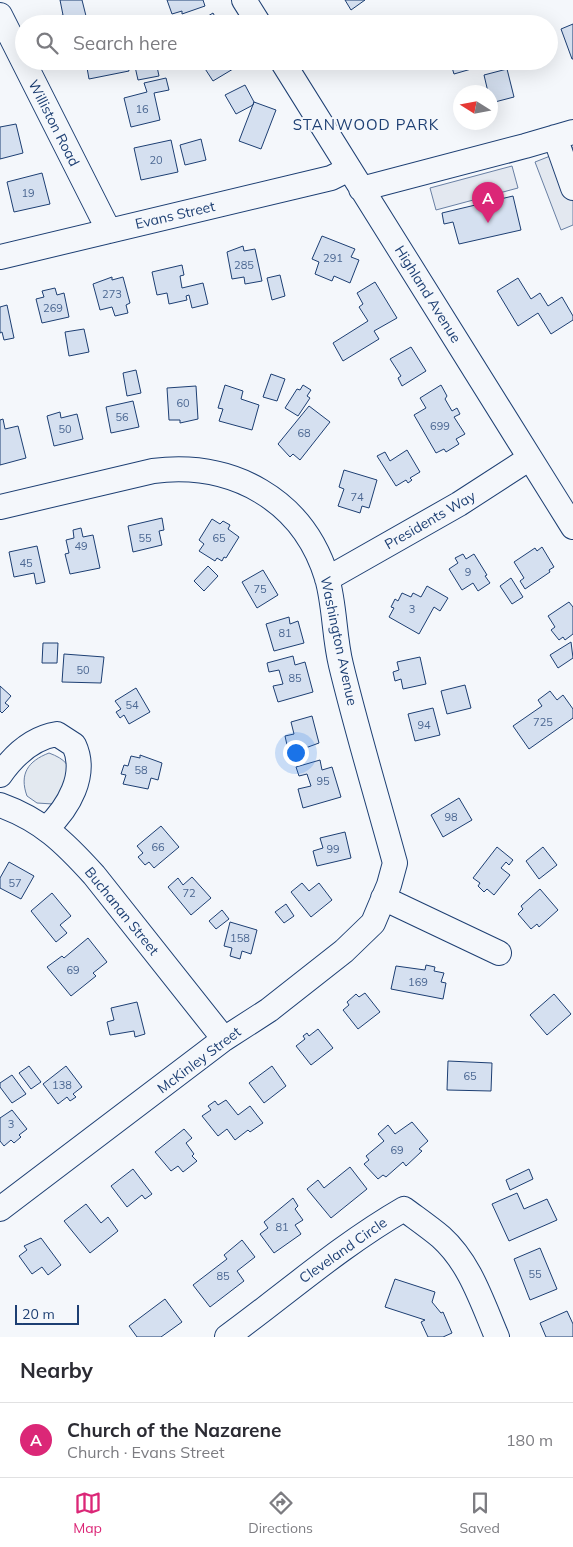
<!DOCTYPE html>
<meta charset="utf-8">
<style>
body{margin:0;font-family:Mulish,sans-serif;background:#f2f2f3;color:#2b2b33}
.compass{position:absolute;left:453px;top:85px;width:45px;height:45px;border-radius:50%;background:#fff;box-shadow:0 5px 20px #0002;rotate:281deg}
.scale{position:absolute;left:15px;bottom:12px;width:64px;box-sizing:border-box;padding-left:5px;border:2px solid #1d3f73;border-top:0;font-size:14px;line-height:18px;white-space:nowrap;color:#1d3f73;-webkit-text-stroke:4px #f4f7fb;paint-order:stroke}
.you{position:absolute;left:295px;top:752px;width:18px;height:18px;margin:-12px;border:4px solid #fff;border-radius:50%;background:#1a73e8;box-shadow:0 0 0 8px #1a73e833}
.badge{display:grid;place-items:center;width:32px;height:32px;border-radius:50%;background:#db2777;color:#fff;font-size:16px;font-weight:700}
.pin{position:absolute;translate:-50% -41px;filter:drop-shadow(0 1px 2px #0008)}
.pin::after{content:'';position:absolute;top:26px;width:18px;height:15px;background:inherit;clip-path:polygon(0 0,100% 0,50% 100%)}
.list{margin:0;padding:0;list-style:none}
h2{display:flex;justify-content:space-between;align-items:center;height:65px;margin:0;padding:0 20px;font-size:21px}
h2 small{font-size:16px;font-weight:400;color:#7c7c81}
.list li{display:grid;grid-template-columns:32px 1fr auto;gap:15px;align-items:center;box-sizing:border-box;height:75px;padding:0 20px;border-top:1px solid #e1e1e2}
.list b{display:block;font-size:19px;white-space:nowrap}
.list p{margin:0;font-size:16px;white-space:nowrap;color:#7c7c81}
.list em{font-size:16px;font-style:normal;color:#7c7c81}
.icon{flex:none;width:28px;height:28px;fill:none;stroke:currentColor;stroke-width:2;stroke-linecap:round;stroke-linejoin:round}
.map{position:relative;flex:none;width:573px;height:1337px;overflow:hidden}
.search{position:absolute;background:#fff;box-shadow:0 5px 20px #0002;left:15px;right:15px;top:15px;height:55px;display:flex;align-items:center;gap:12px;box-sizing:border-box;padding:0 18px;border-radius:28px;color:#7c7c81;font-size:19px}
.sheet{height:140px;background:#fff}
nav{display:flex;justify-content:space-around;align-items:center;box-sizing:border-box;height:70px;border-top:1px solid #e1e1e2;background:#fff;font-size:14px;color:#7c7c81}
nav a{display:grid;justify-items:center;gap:2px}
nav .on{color:#db2777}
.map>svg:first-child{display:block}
</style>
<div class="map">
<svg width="573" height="1337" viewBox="0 0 573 1337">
<rect width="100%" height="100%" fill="#f4f7fb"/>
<path fill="#e3e9f0" stroke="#687fa3" d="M49 753C82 765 69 783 53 804L37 803 27 796C19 774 28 761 49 753Z"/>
<path fill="#e3e8f0" stroke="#687fa3" d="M573 147V225L561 230 535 162Z
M512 166 518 188 436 210 430 188Z"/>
<path fill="#d5e0f0" stroke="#1d3f73" d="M60 0H82L88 24H58L56 17 63 15Z
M167 0H203L205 6 182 14V11L172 14Z
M345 0H365L351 10Z
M213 13 219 24H195Z
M573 24V59H572L561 29Z
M81 61H127L129 71 89 79 86 62Z
M146 61V64L156 62 159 76 138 80 134 62Z
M200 61H242L243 63 213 81Z
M450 61H492V63L454 74Z
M507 69 514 97 491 103 490 92H488L484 75Z
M166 78 169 90 154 93 160 120 131 127 124 98 147 92 144 83Z
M245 85 254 102 253 105 236 114 225 95Z
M254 102 276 110 261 149 239 141Z
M16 124 23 153 0 159V127Z
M201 139 206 160 185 165 180 145Z
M171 140 178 172 141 180 134 148Z
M42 173 50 204 14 212 7 182Z
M513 196 521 230 459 244 453 222 444 224 442 213Z
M322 236 355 249 351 257 359 260 350 283 334 276 332 281 315 274 319 262 312 259Z
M243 246 244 251 255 249 262 281 245 284 244 277 232 279 227 252Z
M182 265 184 275 180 276 182 288 203 283 208 304 192 308 189 295 186 296 187 300 169 304 167 293 157 295 152 272Z
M280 275 285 296 272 300 267 278Z
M112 277V280L123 277 130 303 126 305 128 313 115 316 112 307 100 310 93 284Z
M518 278 531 299 540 293 548 306 562 297 573 316V320L551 334 538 313 518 326 497 291Z
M375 282 397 318 374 331 379 339 343 361 333 343 368 321 359 307 363 304 357 293Z
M55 288 57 295 64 293 69 317 42 323 36 299 44 297 42 291Z
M7 305 14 338 4 340 2 332 0 333V307Z
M84 329 89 352 69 356 65 332Z
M411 347 426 371 402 386 398 378 401 376 390 359Z
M136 370 141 393 127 396 123 373Z
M271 374 285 379 277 401 263 397Z
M225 385 243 391 241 399 259 405 252 430 219 421 223 409 218 408Z
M303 385 311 390 307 396 310 398 298 416 285 408 297 389 300 390Z
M441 385 447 396 445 399 452 411 457 408 460 414 454 417 465 434 456 439 459 444 446 452 444 449 436 453 414 415 426 408 420 398Z
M196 386 198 419 180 423V420H169L167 388Z
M133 401 139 427 111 433 106 407Z
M309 406 330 422 300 460 293 454 290 457 278 444Z
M60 412 61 418 77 414 83 439 54 446 47 416Z
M3 419 5 429 18 426 26 458 0 465V420Z
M407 450 420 472 410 478 412 480 408 483 406 480 396 486 377 456 385 452 390 461Z
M344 470 377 480 369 508 362 506 360 513 338 506 344 489 339 487Z
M162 518 164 530 159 531 162 545 133 552 128 526Z
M212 519 220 524 223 521 230 525 228 529 239 537 226 558 224 557 222 561 217 558 215 561 199 551 204 544 199 540Z
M81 528 83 537 93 535 100 568 70 574 65 554 69 553 66 540 74 538 73 530Z
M37 546 45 582 36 584 34 573 14 577 9 552Z
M542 547 554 567 549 570 550 572 525 589 520 581 524 578 514 562 535 548 537 551Z
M463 554 466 559 474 554 487 575 485 576 490 583 478 591 473 583 462 590 449 569 458 563 455 558Z
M208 566 218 576 204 591 194 581Z
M263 570 278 595 257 608 242 582Z
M511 578 523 597 512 604 500 586Z
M427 586 448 598 440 611 434 607 419 634 389 617 394 608 391 607 395 599 398 601 402 593 411 597 413 593 421 597Z
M569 602 573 607V634L565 640 563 637 559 640 551 630 555 627 548 616Z
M289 617 290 624 298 621 304 643 274 651 266 624Z
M571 642 573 658 558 668 550 655Z
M43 643H58L57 663H42Z
M64 654 104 657 101 683 62 682Z
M293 656 295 665 305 662 313 692 278 702 273 686 283 684 279 670 269 672 267 663Z
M420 657 426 684 403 689 401 679 395 681 393 672 399 670 397 662Z
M465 685 471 708 447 714 441 691Z
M0 686 11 696 5 703 9 706 2 713 0 711Z
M136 688 150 712 129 724 124 715 120 718 116 712 121 709 115 701Z
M550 691 557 700 563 695 573 709V718L529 749 513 726 542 706 538 700Z
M433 708 440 735 415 741 408 714Z
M312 716 319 743 289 754 285 736 294 734 291 722Z
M140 755 162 763 158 780 151 778 148 789 123 784 126 775 121 774 124 765 128 766 131 756 140 758Z
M320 760 322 770 332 767 341 797 303 808 298 789 311 786 307 774 299 776 296 767Z
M459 798 472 820 443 837 431 815Z
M161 826 179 847 154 868 149 862 145 865 138 857 143 853 137 846Z
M345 832 351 858 317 866 313 851 323 848 320 838Z
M497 847 513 860 509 865 506 862 501 868 510 875 494 895 487 889 484 892 478 886 480 883 473 878Z
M543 847 557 865 539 879 526 861Z
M9 862 34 876 21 899 0 888V878Z
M192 877 211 898 191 915 168 887 178 878 183 885Z
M302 883 309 891 319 883 332 900 311 917 291 892Z
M540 889 558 910 539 927 537 924 531 929 518 914 523 909 521 906Z
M52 893 71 916 60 925 67 933 56 942 31 911Z
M286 904 294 916 284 923 275 912Z
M222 910 229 919 216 929 209 921Z
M230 922 257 930 251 954 242 951 240 959 230 956 232 948 224 946Z
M88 938 107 962 93 973 96 976 71 996 47 967 62 956 64 958Z
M426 965 435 967 434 971 444 973 441 982 446 983 443 999 391 989 396 966 425 970Z
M365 993 380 1012 358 1029 343 1010 349 1005 347 1002 356 994 359 997Z
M554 994 571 1014 547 1035 530 1015Z
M137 1002 145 1034 135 1037 134 1031 110 1035 107 1022 114 1020 111 1008Z
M318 1029 333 1048 311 1065 296 1046 305 1039 303 1036 307 1033 309 1036Z
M448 1061 492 1063 491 1091 447 1090Z
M29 1066 41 1082 31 1089 19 1073Z
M66 1066 82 1087 73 1094 76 1097 70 1101 67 1097 58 1104 43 1084Z
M272 1066 286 1086 264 1103 249 1083Z
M12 1075 26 1094 12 1103 0 1087V1083Z
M226 1100 238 1115 250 1106 263 1123 250 1132 248 1130 235 1140 227 1129 218 1136 202 1116 211 1110 208 1106 215 1101 218 1105Z
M12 1110 27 1129 19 1135 21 1137 14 1143 11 1140 4 1146 0 1141V1118Z
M412 1122 428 1141 419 1149 422 1151 406 1166 403 1162 386 1177 383 1175 378 1179 364 1164 369 1160 366 1156 384 1141 378 1134 388 1125 395 1134Z
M184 1129 192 1138 186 1143 194 1154 192 1156 197 1161 183 1172 178 1166 171 1171 155 1152Z
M350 1167 367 1189 331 1218 307 1189 318 1180 324 1188Z
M133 1169 152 1194 145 1199 142 1195 127 1207 111 1186Z
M529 1169 533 1179 510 1190 506 1180Z
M517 1193 524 1209 547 1199 557 1220 509 1241 492 1204Z
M293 1198 298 1206 295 1209 303 1220 295 1225 301 1234 274 1253 260 1234 268 1228 264 1222Z
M86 1204 101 1223 108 1217 118 1231 90 1253 64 1221Z
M41 1238 61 1265 48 1275 42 1267 32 1274 19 1256 27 1250 24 1246Z
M242 1240 255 1257 237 1271 244 1281 210 1307 193 1285 227 1259 224 1255Z
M540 1248 557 1289 530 1300 514 1259Z
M395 1279 435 1292 432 1302 441 1313 443 1312 452 1333 443 1337H428L421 1322 425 1320 385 1307Z
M165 1299 182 1322 161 1337H137L129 1326Z
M567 1311 573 1324V1337H546L540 1323Z"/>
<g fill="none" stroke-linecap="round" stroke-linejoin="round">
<defs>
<path id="minor" d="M244 0 259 24
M0 15 109 231
M282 61 573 527
M555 137 573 188
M361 189 525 146 573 132
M0 257 331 178 349 169
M0 507 153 471C232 461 303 499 327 578 335 606 334 637 341 665 357 731 377 797 395 863L389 885 373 923 344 951 269 1010 224 1039 0 1209
M327 579 459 504 530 458
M0 775C14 755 32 738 57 734L74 745C88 775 68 808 47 828
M0 805C42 820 65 843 94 875L224 1039
M383 898 499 953
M227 1337C286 1294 340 1246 404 1209 416 1218 429 1227 441 1237 470 1263 482 1302 497 1337"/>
</defs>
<use href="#minor" stroke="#1d3f73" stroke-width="26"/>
<use href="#minor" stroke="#f4f7fb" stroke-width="24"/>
</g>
<g text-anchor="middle" stroke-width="4" stroke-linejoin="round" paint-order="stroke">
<g font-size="11" fill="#4b6792">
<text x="142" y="113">16</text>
<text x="156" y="164">20</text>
<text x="28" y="197">19</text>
<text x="333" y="262">291</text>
<text x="244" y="269">285</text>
<text x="112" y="298">273</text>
<text x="53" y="312">269</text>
<text x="183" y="407">60</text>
<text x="122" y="421">56</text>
<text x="440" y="430">699</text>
<text x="65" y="433">50</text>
<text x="304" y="437">68</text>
<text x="357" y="501">74</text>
<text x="145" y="542">55</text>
<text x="219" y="542">65</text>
<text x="81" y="550">49</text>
<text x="26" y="567">45</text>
<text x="468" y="576">9</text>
<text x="260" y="593">75</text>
<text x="412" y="613">3</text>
<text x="285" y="637">81</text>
<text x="83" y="674">50</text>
<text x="295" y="682">85</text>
<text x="132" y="709">54</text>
<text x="543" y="726">725</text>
<text x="424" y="729">94</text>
<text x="141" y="774">58</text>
<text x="323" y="785">95</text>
<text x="451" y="821">98</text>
<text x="158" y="851">66</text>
<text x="333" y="853">99</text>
<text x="15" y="887">57</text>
<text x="189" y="897">72</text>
<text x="240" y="942">158</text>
<text x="73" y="974">69</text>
<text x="418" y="986">169</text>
<text x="470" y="1080">65</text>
<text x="62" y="1089">138</text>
<text x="11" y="1128">3</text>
<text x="397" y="1154">69</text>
<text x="282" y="1231">81</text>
<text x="535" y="1278">55</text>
<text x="223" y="1280">85</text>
</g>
<g font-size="14" fill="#1d3f73" stroke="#f4f7fb">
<text transform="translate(54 123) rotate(63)" y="5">Williston Road</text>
<text transform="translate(175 215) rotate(-13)" y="5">Evans Street</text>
<text transform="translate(428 294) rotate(58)" y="5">Highland Avenue</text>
<text transform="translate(430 520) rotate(-30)" y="5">Presidents Way</text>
<text transform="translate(339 641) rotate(78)" y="5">Washington Avenue</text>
<text transform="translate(122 911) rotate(51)" y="5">Buchanan Street</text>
<text transform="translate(199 1060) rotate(-37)" y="5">McKinley Street</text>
<text transform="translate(343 1250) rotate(-35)" y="5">Cleveland Circle</text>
</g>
<g font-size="15" letter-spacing="1" fill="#1d3f73" stroke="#f4f7fb">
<text x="366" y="130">STANWOOD PARK</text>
</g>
</g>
</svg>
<svg class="compass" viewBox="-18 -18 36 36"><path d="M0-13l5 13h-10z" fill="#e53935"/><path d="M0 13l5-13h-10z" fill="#7c7c81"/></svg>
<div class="scale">20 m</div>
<div class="you"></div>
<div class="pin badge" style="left:488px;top:223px">A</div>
<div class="search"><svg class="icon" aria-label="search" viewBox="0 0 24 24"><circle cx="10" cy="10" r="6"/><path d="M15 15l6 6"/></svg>Search here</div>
</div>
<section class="sheet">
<h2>Nearby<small></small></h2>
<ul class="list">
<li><span class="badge">A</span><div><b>Church of the Nazarene</b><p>Church · Evans Street</p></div><em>180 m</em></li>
</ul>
</section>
<nav>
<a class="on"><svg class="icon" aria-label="map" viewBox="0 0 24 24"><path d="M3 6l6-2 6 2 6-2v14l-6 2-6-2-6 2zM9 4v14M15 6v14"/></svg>Map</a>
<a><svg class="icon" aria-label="directions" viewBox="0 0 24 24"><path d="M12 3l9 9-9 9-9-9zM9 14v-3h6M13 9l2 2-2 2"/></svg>Directions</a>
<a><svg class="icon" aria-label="saved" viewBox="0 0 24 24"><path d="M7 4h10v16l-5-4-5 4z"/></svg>Saved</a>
</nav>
